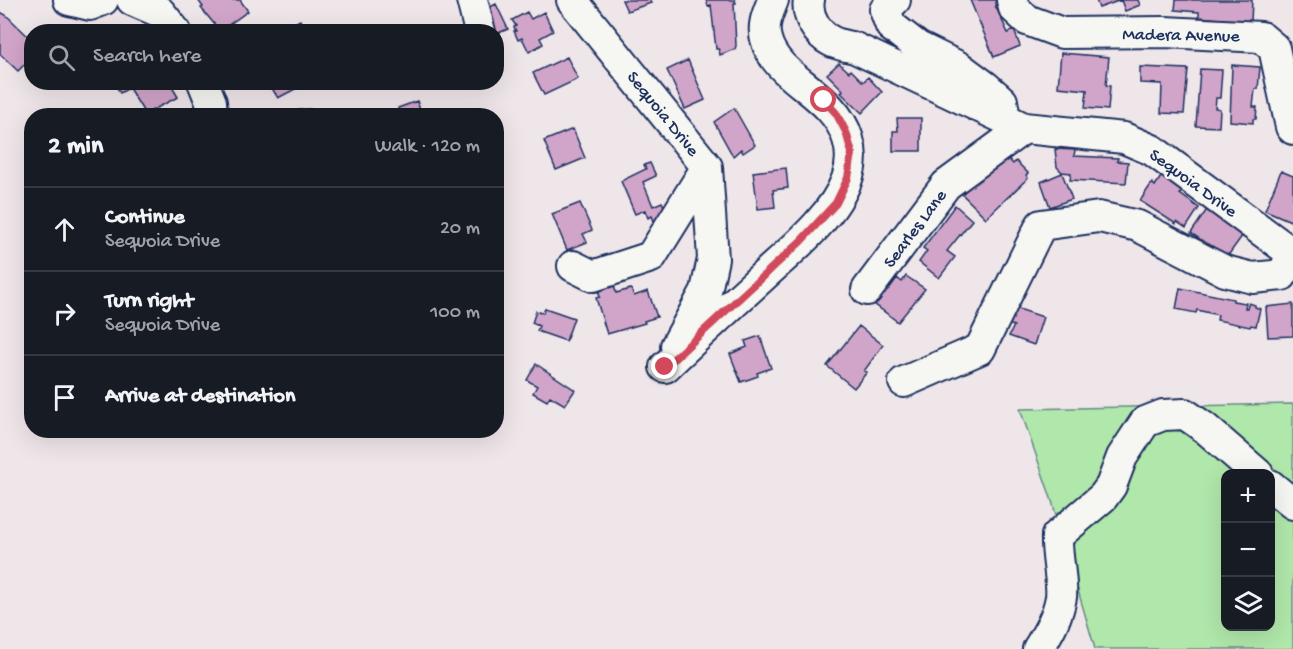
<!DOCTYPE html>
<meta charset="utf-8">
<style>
body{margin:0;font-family:"Gochi Hand",sans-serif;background:#242831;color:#f1f3f6}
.controls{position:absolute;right:18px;bottom:18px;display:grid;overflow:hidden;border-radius:12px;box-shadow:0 6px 24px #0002}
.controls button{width:54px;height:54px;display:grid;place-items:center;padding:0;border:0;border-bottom:2px solid #363941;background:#171b24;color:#f1f3f6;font:30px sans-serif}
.stop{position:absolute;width:18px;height:18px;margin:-14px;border:4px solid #d1495b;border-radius:50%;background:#fff}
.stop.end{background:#d1495b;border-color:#fff;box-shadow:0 2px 6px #0008}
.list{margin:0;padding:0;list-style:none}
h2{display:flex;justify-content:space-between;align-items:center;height:78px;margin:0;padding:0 24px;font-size:26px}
h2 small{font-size:20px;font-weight:400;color:#9ea1a6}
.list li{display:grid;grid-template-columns:39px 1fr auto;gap:18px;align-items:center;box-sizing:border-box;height:84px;padding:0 24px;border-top:2px solid #363941}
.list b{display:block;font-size:22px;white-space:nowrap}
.list p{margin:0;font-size:20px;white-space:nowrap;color:#9ea1a6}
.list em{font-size:20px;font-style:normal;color:#9ea1a6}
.icon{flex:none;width:33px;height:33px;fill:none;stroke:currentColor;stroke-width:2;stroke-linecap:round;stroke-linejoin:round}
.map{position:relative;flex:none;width:1293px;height:649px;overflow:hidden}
.search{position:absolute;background:#171b24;box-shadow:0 6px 24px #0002;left:24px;top:24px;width:480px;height:66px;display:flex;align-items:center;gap:15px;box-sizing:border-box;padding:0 21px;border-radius:24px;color:#9ea1a6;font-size:22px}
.panel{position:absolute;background:#171b24;box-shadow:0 6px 24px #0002;left:24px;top:108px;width:480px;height:330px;border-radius:24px}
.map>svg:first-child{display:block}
</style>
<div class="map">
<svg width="1293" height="649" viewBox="0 0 1293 649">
<rect width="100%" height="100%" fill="#efe6ea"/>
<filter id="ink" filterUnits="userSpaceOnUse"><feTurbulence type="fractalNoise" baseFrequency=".0167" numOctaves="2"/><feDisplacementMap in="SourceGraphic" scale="12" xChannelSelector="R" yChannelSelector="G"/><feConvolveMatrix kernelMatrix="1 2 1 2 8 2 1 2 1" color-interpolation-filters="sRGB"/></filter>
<g filter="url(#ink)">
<path fill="#b0e7aa" stroke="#668b84" stroke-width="1.5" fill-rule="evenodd" d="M1293 404V649H1095L1052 501 1020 409ZM1226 474H1270V626H1226Z"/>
<path fill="#d1a5c9" stroke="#1b2f5e" stroke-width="1.5" d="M198 0H240L248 11 220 31 201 8 203 7Z
M622 0H650L651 3 627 11Z
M706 0H735L736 3H734L736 46 735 49 720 55 719 49H716L711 5 708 6Z
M970 0H995L997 4 995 5 1008 33 1014 30 1020 46 994 57Z
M1096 0H1138L1140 5 1125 11 1121 0 1099 8Z
M1176 0H1252L1251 22 1199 17V12L1175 10Z
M496 4 508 29 496 34V32H492L482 11Z
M0 12 6 15 32 40V57L18 71 0 54Z
M527 12 531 19 544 12 553 31 540 38 543 44 529 52 522 38 518 40 514 31H516L514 27 516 26 512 20Z
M300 20 306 32H274L282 27 283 29Z
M1061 53 1109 57 1106 85 1110 86 1108 110 1085 108 1087 90 1058 87Z
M567 57 578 79 544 95 533 73Z
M688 60 705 100 685 109 667 70Z
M839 63 849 72 851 70 863 82 868 77 882 92 862 113 841 93 843 90 827 74Z
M1232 65 1260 67 1258 89H1255L1253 107H1257L1256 119H1253V123L1230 121Z
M1140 67 1188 69 1184 114 1161 113 1162 84 1140 83Z
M1200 69 1222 70 1220 98H1216L1215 108 1220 109 1219 127 1196 126Z
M114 82H169L178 97 145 114 129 88 120 93Z
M263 82H299L301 86 278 98 270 85 265 87Z
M417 101 422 116H400L398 108Z
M734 108 755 145 743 153 741 149 733 156 714 122Z
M310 109 317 116H295L299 110Z
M897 118H921V151H893V131H898Z
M573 129 585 158 556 170 544 141Z
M1055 149 1075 150 1074 156 1118 158 1117 161 1128 162 1126 183 1070 180 1071 173 1062 172 1057 167Z
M1004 154 1013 164 1016 161 1028 173 1026 175 1028 178 986 218 962 194Z
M650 163 656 176 643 182 653 206 662 202 670 220 656 226 652 216 648 218 645 210 635 214 621 181 646 169 644 165Z
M786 168 788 188 773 190 775 207 758 209 753 172Z
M1281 171 1293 176V222L1265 210Z
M1062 173 1072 199 1050 207 1041 182Z
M1162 175 1183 190 1180 194 1199 208 1186 228 1177 222 1176 224 1140 201 1152 183 1155 186Z
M580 203 592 230 583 234 587 242 567 250 552 214Z
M955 205 972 220 947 251 955 257 939 278 919 262 927 251 923 248Z
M1208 208 1245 232 1227 257 1191 233Z
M906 276 925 289 898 322 870 301 883 284 889 289 897 278 902 282Z
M614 285 616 293 631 289 634 296 648 291 657 317 644 321 645 323 607 334 596 298 600 297 598 290Z
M1180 288 1233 299V301L1246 303 1245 308H1247L1249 303 1255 305V307L1260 309 1256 326 1251 325 1250 327 1217 320 1218 315 1197 310 1196 313 1176 309Z
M1004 304 1043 317 1034 345 1009 336 1014 326 998 321Z
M1293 304V336L1268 337 1266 307Z
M545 308 574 318 566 341 537 331 539 326 532 323 536 311 543 313Z
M859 326 883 345 864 371 867 372 854 388 827 366Z
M760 336 771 368 757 373 758 376 741 382 730 354 747 347 745 341Z
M536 364 575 390 565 405 550 396 547 401 533 393 537 386 527 380Z"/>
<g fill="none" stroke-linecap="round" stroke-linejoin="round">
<defs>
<path id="minor" d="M69 0 90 5 103 0
M132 0 160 12 176 32
M472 0 480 32
M572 0 707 167 713 259 706 291 676 346
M809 0C806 15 817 34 831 41 838 45 848 46 855 48L1024 128 1124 138 1152 150 1293 254
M895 0 885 10 891 26 918 47 959 67 986 87 1002 101 1005 119
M1012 0 1014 8 1027 20 1062 33 1165 32 1261 37 1274 48 1291 127 1293 129
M203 82 211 102 212 116
M573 266 593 276 651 257 707 167
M867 290 946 185 1024 128
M665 367C696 338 727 309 759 280 789 252 833 218 847 179 852 165 852 152 848 139 834 92 776 80 766 39 762 25 768 13 773 0
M904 382 980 349 1041 225 1099 217 1138 226 1225 271 1253 278 1282 275 1293 254
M1270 485 1293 504
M1038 649C1048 633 1058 616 1061 597 1063 582 1056 555 1057 536L1103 497 1111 486 1122 457 1145 422 1163 415 1185 414 1205 428 1258 474"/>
</defs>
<use href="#minor" stroke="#1b2f5e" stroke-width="34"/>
<use href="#minor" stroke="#f6f6f2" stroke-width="30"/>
</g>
</g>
<g fill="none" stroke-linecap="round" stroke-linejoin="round" filter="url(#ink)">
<path stroke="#d1495b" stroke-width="8" d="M665 367 801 241 836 203 848 178 852 153 846 132 836 113 824 100"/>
</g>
<g text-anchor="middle" stroke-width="4.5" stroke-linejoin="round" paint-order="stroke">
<g font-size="18" fill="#1b2f5e" stroke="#f6f6f2">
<text transform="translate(1181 34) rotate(1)" y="6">Madera Avenue</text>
<text transform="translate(664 113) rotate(51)" y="6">Sequoia Drive</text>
<text transform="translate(1194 182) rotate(36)" y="6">Sequoia Drive</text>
<text transform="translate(914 228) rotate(-53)" y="6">Searles Lane</text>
</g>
</g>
</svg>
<div class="controls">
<button>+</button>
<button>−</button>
<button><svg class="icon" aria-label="layers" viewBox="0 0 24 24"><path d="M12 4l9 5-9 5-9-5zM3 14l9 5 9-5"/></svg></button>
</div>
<div class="stop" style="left:824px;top:100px"></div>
<div class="stop end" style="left:665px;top:367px"></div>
<div class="search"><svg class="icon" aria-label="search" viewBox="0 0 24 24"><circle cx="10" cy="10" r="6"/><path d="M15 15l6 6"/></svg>Search here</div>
<section class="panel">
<h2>2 min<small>Walk · 120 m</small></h2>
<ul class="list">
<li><svg class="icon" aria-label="ahead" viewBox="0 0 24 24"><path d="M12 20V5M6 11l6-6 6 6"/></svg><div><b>Continue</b><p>Sequoia Drive</p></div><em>20 m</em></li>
<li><svg class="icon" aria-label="right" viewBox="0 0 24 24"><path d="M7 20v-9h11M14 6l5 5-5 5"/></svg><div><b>Turn right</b><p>Sequoia Drive</p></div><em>100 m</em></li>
<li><svg class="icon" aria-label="arrive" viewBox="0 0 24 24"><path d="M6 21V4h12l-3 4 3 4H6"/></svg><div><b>Arrive at destination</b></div></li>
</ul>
</section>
</div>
